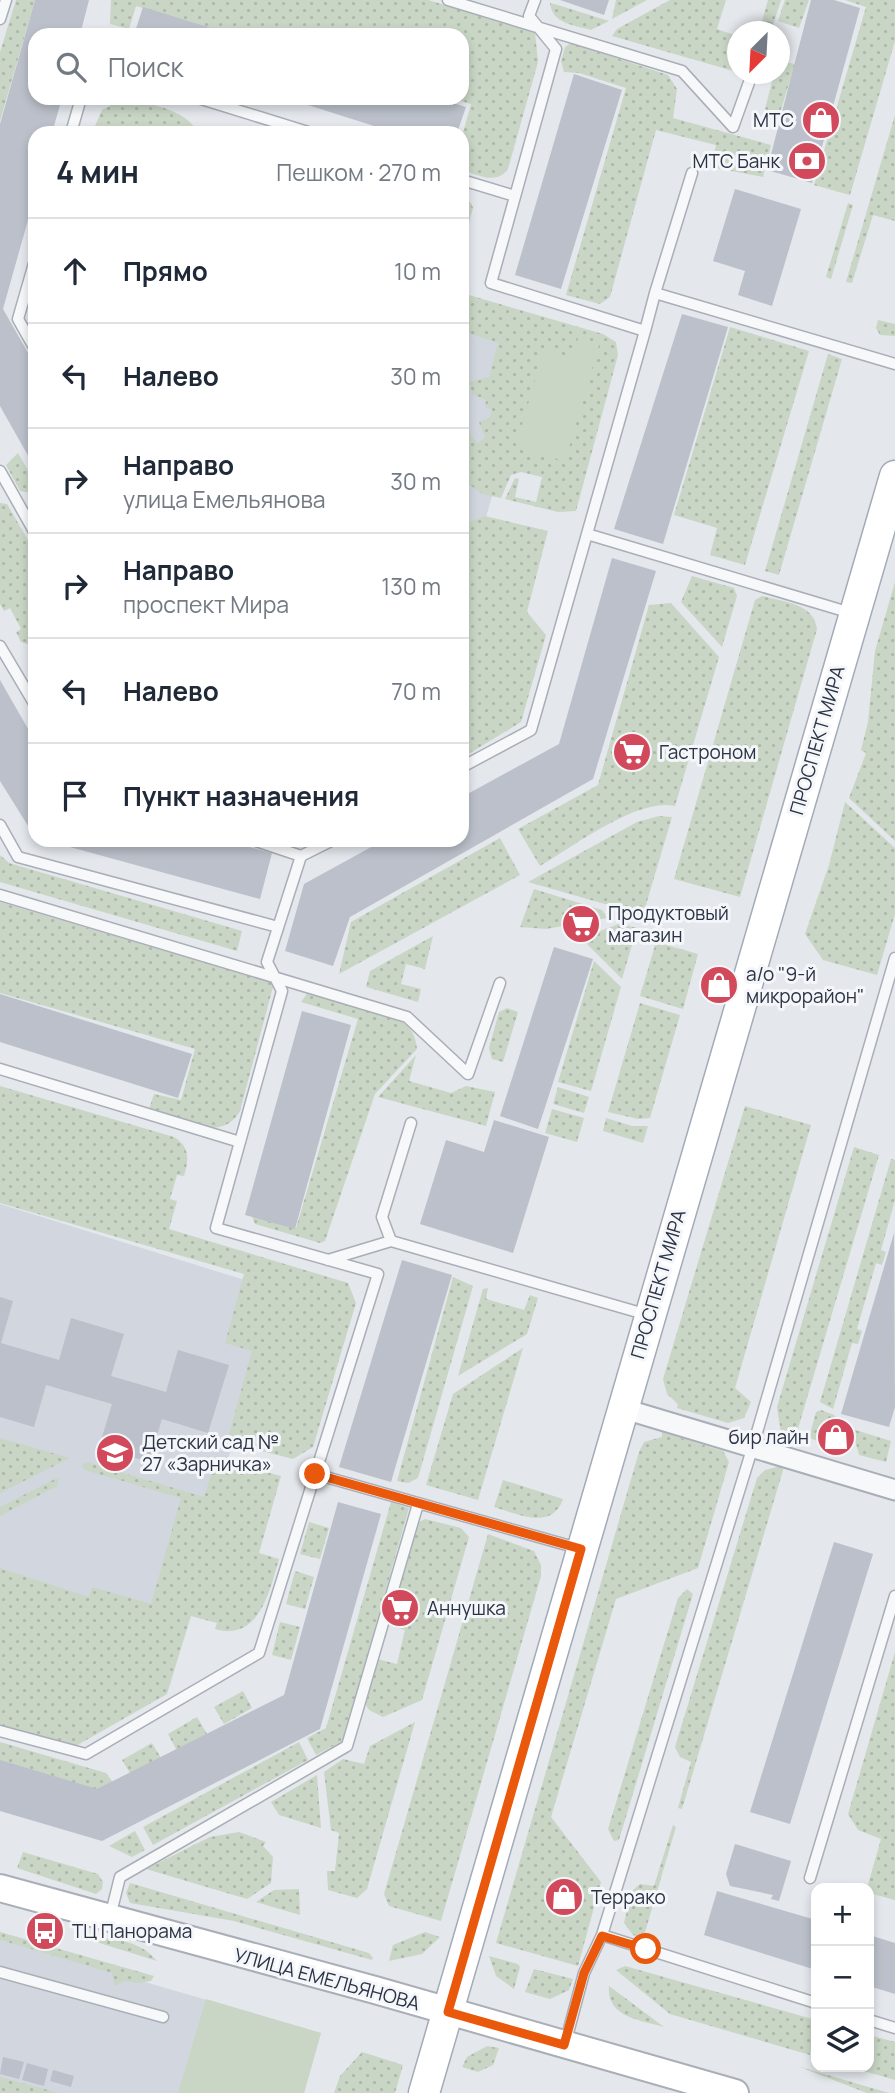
<!DOCTYPE html>
<html lang="ru">
<meta charset="utf-8">
<style>
body{margin:0;font-family:Manrope,sans-serif;background:#f2f2f3;color:#1f2937}
.controls{position:absolute;right:21px;bottom:21px;display:grid;overflow:hidden;border-radius:14px;box-shadow:0 4px 10px #0003}
.controls button{width:63px;height:63px;display:grid;place-items:center;padding:0;border:0;border-bottom:2px solid #e0e1e3;background:#fff;color:#1f2937;font:35px sans-serif}
.compass{position:absolute;left:727px;top:21px;width:63px;height:63px;border-radius:50%;background:#fff;box-shadow:0 4px 10px #0003;rotate:204deg}
.stop{position:absolute;width:21px;height:21px;margin:-16px;border:5px solid #ea580c;border-radius:50%;background:#fff}
.stop.end{background:#ea580c;border-color:#fff;box-shadow:0 2px 7px #0008}
.list{margin:0;padding:0;list-style:none}
h2{display:flex;justify-content:space-between;align-items:center;height:91px;margin:0;padding:0 28px;font-size:30px}
h2 small{font-size:23px;font-weight:400;color:#747a83}
.list li{display:grid;grid-template-columns:46px 1fr auto;gap:21px;align-items:center;box-sizing:border-box;height:105px;padding:0 28px;border-top:2px solid #e0e1e3}
.list b{display:block;font-size:26px;white-space:nowrap}
.list p{margin:0;font-size:23px;white-space:nowrap;color:#747a83}
.list em{font-size:23px;font-style:normal;color:#747a83}
.icon{flex:none;width:38px;height:38px;fill:none;stroke:currentColor;stroke-width:2;stroke-linecap:round;stroke-linejoin:round}
.map{position:relative;flex:none;width:895px;height:2093px;overflow:hidden}
.search{position:absolute;background:#fff;box-shadow:0 4px 10px #0003;left:28px;top:28px;width:441px;height:77px;display:flex;align-items:center;gap:18px;box-sizing:border-box;padding:0 24px;border-radius:21px;color:#747a83;font-size:26px}
.panel{position:absolute;background:#fff;box-shadow:0 4px 10px #0003;left:28px;top:126px;width:441px;height:721px;border-radius:21px}
.map>svg:first-child{display:block}
</style>
<div class="map">
<svg width="895" height="2093" viewBox="0 0 895 2093">
<defs>
<pattern id="grass-dots" width="8" height="8" patternUnits="userSpaceOnUse" patternTransform="scale(1.75)"><rect width="8" height="8" fill="#c9d6c5"/><path d="M2 2h.1M6 6h.1" fill="none" stroke="#adb8ab" stroke-width="1.8" stroke-linecap="round"/></pattern>
</defs>
<rect width="100%" height="100%" fill="#e4e7ec"/>
<path fill="#d2d6de" d="M462 324 536 346 462 599Z
M0 1204 280 1291 180 1614 0 1618Z
M0 1940 321 2033 304 2093H0Z"/>
<path fill="url(#grass-dots)" d="M16 0H35L0 121V52Z
M111 0H428L535 32 538 62 508 169C497 185 478 175 462 170V136L471 104 450 98H462V35H236L136 6 129 29 110 24Z
M616 0H647L612 19Z
M670 0H726L717 29 737 36V72L612 36 617 29Z
M768 0H781L771 31 759 32Z
M785 0H809L799 28 778 21Z
M845 0H895V41L850 195 814 185 866 7Z
M550 3 558 5 609 21 591 30C574 25 552 24 550 3Z
M571 43 668 75 677 89 673 118 771 145 763 177 711 167 716 145 656 130 610 297 600 304 566 295 626 88 579 73 564 72 561 61 565 47Z
M780 61 795 64 779 116 765 109 774 74H780Z
M121 100C143 101 190 110 197 133H92L102 110Z
M895 115V221L873 215 852 283 846 282Z
M462 198 471 203 473 208 462 246Z
M848 203 853 205 831 279 826 277Z
M462 293 603 334 616 342 618 355 576 511 558 512 505 499 515 478 519 479 515 497 536 502 542 477 521 472 511 475 501 498 482 494 470 485 464 471 462 429 465 427 477 443 485 438 479 422 490 417 492 410 485 407 486 400 473 395 469 382 489 377 498 343 462 331Z
M878 320 895 324V336L880 335 876 328Z
M730 327 809 351 745 565 710 555 717 528 674 515Z
M828 354 842 359 779 575 765 571Z
M18 453 35 483V491L31 493 20 491 6 465Z
M0 503 7 504 35 552 33 646 21 642 16 632 21 629 10 608 4 611 0 604Z
M485 516 548 531 527 612 546 635 521 722 462 758V737L469 719 462 702V525Z
M692 576 734 588 737 596 722 647 681 602Z
M895 582V841L849 798 866 753 861 750 868 722 875 651Z
M762 596C783 602 814 603 817 629L740 897 674 879 755 600Z
M671 603 719 657 675 806C638 797 572 847 540 866L518 829 598 785 649 605Z
M845 802 895 848V914L877 975 823 960 805 934 829 865Z
M659 816 672 817 643 915 528 882 637 822Z
M500 838 520 875 339 974 351 922Z
M0 855 9 863 242 931 237 951 0 882Z
M534 889 602 910 607 918 546 929 520 927Z
M0 902 274 983 240 1111C222 1144 177 1120 148 1112L154 1094 181 1100 195 1049 0 993Z
M619 924 637 928 622 979 581 938Z
M433 936 425 969 406 964 401 984 421 989 418 1002 366 987 370 971Z
M656 942 698 954 683 1009 640 996Z
M594 961 621 987 591 1091 558 1082Z
M308 992C334 1000 384 1008 405 1024 413 1030 416 1039 417 1049L375 1094 325 1241 320 1243 255 1224 252 1216 296 1228 358 1019 301 1002Z
M640 1003 680 1015 650 1118 638 1119 608 1112Z
M507 1008 518 1012 503 1062 492 1059 489 1048 499 1012Z
M416 1055 409 1081 451 1093 466 1086 495 1092 486 1126 378 1097Z
M0 1086 174 1137C190 1147 189 1159 184 1176L177 1175 170 1199 177 1201 169 1229 348 1283 356 1303 313 1447 293 1459 234 1444 235 1440 228 1438 252 1351 225 1343 244 1274 0 1203Z
M558 1087 589 1097 584 1113 553 1104Z
M745 1106 811 1125 735 1388 751 1402 744 1418 728 1423 677 1408 678 1404 667 1394 663 1379Z
M552 1109 584 1118 577 1142 545 1133Z
M606 1118 632 1126H648L643 1143 603 1131Z
M854 1147 879 1155 794 1442 781 1433 777 1407Z
M891 1159 895 1160V1200L881 1250 886 1252 882 1265 876 1263 857 1329 862 1331 858 1344 852 1343 833 1409 820 1402Z
M453 1277 473 1286 418 1478 408 1483 397 1481Z
M488 1288 486 1299 524 1310 530 1295 538 1298 527 1334 458 1376 483 1289Z
M523 1348 478 1500 426 1485 453 1394Z
M821 1410 834 1415 842 1426 835 1447 809 1438 816 1412Z
M852 1429 891 1441 886 1462 859 1455Z
M662 1432 723 1451 729 1462 698 1568 616 1599 551 1817 601 1882 578 1966 496 1943 639 1452 644 1442 662 1437Z
M0 1438 70 1458 0 1493Z
M216 1459 281 1476 259 1553 279 1559C270 1589 260 1642 215 1629L217 1623 191 1616 167 1694 74 1747 0 1725V1568L89 1597 92 1587 151 1604 181 1498 85 1470 82 1465 87 1462 204 1497Z
M777 1467H784L682 1809 678 1808 691 1762 680 1757 675 1747 757 1478 765 1470Z
M59 1477 57 1486 0 1516V1507Z
M503 1480 563 1499C552 1531 518 1514 494 1507Z
M391 1502 409 1508 343 1741 316 1755 307 1738 326 1728Z
M425 1519 461 1528 469 1537 422 1700 383 1717 369 1710 364 1702 377 1659 397 1664 405 1630 387 1625 415 1524Z
M309 1522 329 1528 320 1559 300 1554Z
M488 1534 534 1551 541 1565V1576L441 1921 389 1906 384 1894Z
M295 1571 314 1577 305 1609 286 1604Z
M687 1589 693 1594 619 1840 614 1841 608 1829 678 1598Z
M280 1622 300 1627 291 1660 272 1655Z
M895 1652V1900L869 1893 867 1888 881 1839 858 1830 848 1814Z
M243 1691 252 1708 224 1724 214 1707Z
M197 1717 207 1734 177 1751 168 1734Z
M415 1722 367 1889 357 1898 328 1890 327 1871H335L339 1833 331 1830 324 1772 343 1759 364 1764 370 1746Z
M0 1742 106 1773 114 1784 100 1792 0 1762Z
M299 1742 308 1760 153 1845 143 1827Z
M152 1743 161 1758 131 1775 122 1760Z
M317 1775 321 1828 279 1815 271 1802Z
M673 1825 676 1827 643 1939 633 1935 624 1923 632 1891 640 1884 654 1886Z
M135 1831 145 1850 132 1857 109 1846Z
M239 1832 266 1842 263 1846 273 1857 271 1883 247 1899 146 1869 210 1837Z
M23 1852 98 1874 103 1882 102 1889 96 1894 17 1868Z
M130 1883 369 1953 373 1958 372 1960 234 1921 130 1903 126 1893Z
M299 1889 300 1915 256 1902 274 1890Z
M0 1932 154 1976 151 1981 138 1983 125 1981 114 1986 112 1973 0 1940Z
M425 1932 440 1937 422 1954 389 1961 393 1945Z
M74 1935C105 1940 135 1935 157 1961Z
M489 1956 518 1964 520 1967 514 1989 496 1976Z
M625 1966 816 2020 810 2055 670 2014 616 1970Z
M534 1969 573 1979 569 1990 550 1999 525 1992Z
M609 1986 664 2027C640 2020 606 2017 609 1986Z
M869 2035 895 2042V2080L850 2067H869Z
M487 2046 499 2048 493 2065 478 2072 462 2067 467 2057Z
M362 2052 403 2065 395 2093H334L340 2076Z
M797 2066 889 2093H867Z
M0 2077 59 2093H0Z"/>
<path fill="#c9d6c5" d="M578 338 599 345 565 461 515 448 544 350 573 359Z
M206 1999 321 2033 304 2093H178Z"/>
<path fill="#bbc0ca" d="M35 0H89L80 35H35V98H62L52 133H35V195L3 309 35 365V468L0 406V124Z
M560 0H609L604 15Z
M811 0H834L860 8 812 183 767 170Z
M143 7 231 34V35H134Z
M574 74 622 90 561 289 515 275Z
M286 98H436L466 107 457 133H396Z
M735 189 801 209 772 306 738 295 745 271 713 261Z
M682 314 728 327 663 544 614 529Z
M612 558 656 571 593 779 350 917 333 966 285 951 304 884 384 840H462V797L559 744Z
M0 680 35 741V837L0 781Z
M223 840 272 853 260 899 48 841Z
M554 947 593 959 538 1129 500 1116Z
M0 994 192 1054 178 1098 0 1042Z
M302 1011 351 1025 295 1229 245 1215Z
M494 1120 549 1137 513 1253 420 1224 446 1140 484 1152Z
M894 1233 895 1407 889 1427 841 1414Z
M402 1260 452 1275 391 1482 339 1467Z
M0 1297 13 1301 1 1343 59 1360 71 1318 124 1334 111 1376 166 1392 178 1350 229 1365 208 1433 162 1419 149 1462 99 1447 112 1404 46 1385 34 1427 0 1417Z
M338 1502 381 1514 320 1729 102 1841 0 1811V1760L97 1789 284 1695Z
M834 1542 873 1554 790 1824 750 1812Z
M735 1844 791 1861 779 1901 771 1899 773 1895 730 1886 726 1874Z
M717 1891 816 1920V1970L704 1935Z
M869 1935 895 1943V1994L869 1986Z
M3 2057 24 2062 19 2079 0 2074Z
M27 2063 48 2069 44 2086 22 2080Z
M53 2070 74 2076 71 2087 50 2081Z"/>
<g fill="none" stroke-linecap="round" stroke-linejoin="round">
<defs>
<path id="service" d="M448 0 682 71 733 127 752 74
M0 19 6 0
M767 32 768 28
M198 98 311 133
M71 133 81 98
M462 180 515 196
M35 260 18 319 35 349
M655 293 692 173
M645 331 655 293 895 364
M0 471 35 533
M587 534 851 613
M0 646 35 705
M462 767 531 730 645 331 491 283 556 49 529 16 535 0
M0 825 18 857 278 927
M253 840 301 856
M0 895 407 1017 468 1074 500 983
M0 1069 240 1142
M391 1241 382 1217 411 1123
M328 1260 391 1241 648 1315
M315 1474 581 1549
M0 1731 86 1754 259 1653 378 1274 216 1228 282 991 267 962 301 856 333 840
M810 1878 895 1596
M110 1917 120 1877 347 1746 418 1504
M602 1935 816 2003
M0 1972 163 2017
M869 2020 895 2028
M565 2044 584 1973 602 1935 753 1446 895 958"/>
<path id="minor" d="M621 1408 895 1490"/>
<path id="secondary" d="M0 1888 375 1990 735 2093"/>
<path id="primary" d="M424 2093 895 476"/>
</defs>
<use href="#service" stroke="#a9aeb7" stroke-width="13"/>
<use href="#minor" stroke="#a9aeb7" stroke-width="23"/>
<use href="#secondary" stroke="#a9aeb7" stroke-width="30"/>
<use href="#primary" stroke="#a3abb8" stroke-width="33"/>
<use href="#service" stroke="#f7f8fa" stroke-width="10"/>
<use href="#minor" stroke="#f7f8fa" stroke-width="19"/>
<use href="#secondary" stroke="#fff" stroke-width="26"/>
<use href="#primary" stroke="#fff" stroke-width="30"/>
</g>
<g fill="none" stroke-linecap="round" stroke-linejoin="round">
<path stroke="#ea580c" stroke-width="9" d="M315 1474 581 1549 448 2012 564 2045 584 1973 602 1936 646 1949"/>
</g>
<defs>
<symbol id="shop-disc" viewBox="-11 -11 22 22"><circle r="9.5" fill="#d1495b" stroke="#f4f6f9"/><path d="M-5-2.5h2.3a2.7 3.5 0 0 1 5.4 0H5L5.5 6h-11ZM-1.5-2.5h3a1.5 2.3 0 0 0-3 0Z" fill="#fff"/></symbol>
<symbol id="bank-disc" viewBox="-11 -11 22 22"><circle r="9.5" fill="#d1495b" stroke="#f4f6f9"/><path d="M-6-4H6V4H-6ZM0-2.3a2.3 2.3 0 1 0 0 4.6a2.3 2.3 0 1 0 0-4.6Z" fill="#fff"/></symbol>
<symbol id="supermarket-disc" viewBox="-11 -11 22 22"><circle r="9.5" fill="#d1495b" stroke="#f4f6f9"/><path d="M-6-5.5h2.5l.6 2H6L4.5 2H-2.5L-4.4-4H-6ZM-1.5 3.2a1.3 1.3 0 1 0 .1 0ZM3 3.2a1.3 1.3 0 1 0 .1 0Z" fill="#fff"/></symbol>
<symbol id="school-disc" viewBox="-11 -11 22 22"><circle r="9.5" fill="#d1495b" stroke="#f4f6f9"/><path d="M0-5L7-2L0 1L-7-2ZM-4 1L0 2.5L4 1V4Q0 6-4 4Z" fill="#fff"/></symbol>
<symbol id="bus-disc" viewBox="-11 -11 22 22"><circle r="9.5" fill="#d1495b" stroke="#f4f6f9"/><path d="M-5-6H5V4H4V6H2V4H-2V6H-4V4H-5ZM-3.5-4V0h7V-4ZM-3.5 1.2v1.5H-2V1.2ZM2 1.2v1.5H3.5V1.2Z" fill="#fff"/></symbol>
</defs>
<g fill-rule="evenodd">
<use href="#shop-disc" x="799" y="98" width="44" height="44"/>
<use href="#bank-disc" x="785" y="139" width="44" height="44"/>
<use href="#supermarket-disc" x="610" y="730" width="44" height="44"/>
<use href="#supermarket-disc" x="559" y="902" width="44" height="44"/>
<use href="#shop-disc" x="697" y="963" width="44" height="44"/>
<use href="#shop-disc" x="814" y="1415" width="44" height="44"/>
<use href="#school-disc" x="93" y="1431" width="44" height="44"/>
<use href="#supermarket-disc" x="378" y="1586" width="44" height="44"/>
<use href="#shop-disc" x="542" y="1875" width="44" height="44"/>
<use href="#bus-disc" x="23" y="1909" width="44" height="44"/>
</g>
<g text-anchor="middle" stroke-width="6" stroke-linejoin="round" paint-order="stroke">
<g font-size="19" fill="#2b3445" stroke="#f4f6f9" text-anchor="start">
<text x="794" y="127" text-anchor="end">МТС</text>
<text x="780" y="168" text-anchor="end">МТС Банк</text>
<text x="659" y="759">Гастроном</text>
<text x="608" y="920">Продуктовый<tspan x="608" dy="22">магазин</tspan></text>
<text x="746" y="981">а/о "9-й<tspan x="746" dy="22">микрорайон"</tspan></text>
<text x="809" y="1444" text-anchor="end">бир лайн</text>
<text x="142" y="1449">Детский сад №<tspan x="142" dy="22">27 «Зарничка»</tspan></text>
<text x="427" y="1615">Аннушка</text>
<text x="591" y="1904">Террако</text>
<text x="72" y="1938">ТЦ Панорама</text>
</g>
<g font-size="19" fill="#2b3445" stroke="#f4f6f9">
<text transform="translate(817 740) rotate(-74)" y="7">ПРОСПЕКТ МИРА</text>
<text transform="translate(658 1284) rotate(-74)" y="7">ПРОСПЕКТ МИРА</text>
<text transform="translate(327 1979) rotate(15)" y="7">УЛИЦА ЕМЕЛЬЯНОВА</text>
</g>
</g>
</svg>
<div class="controls">
<button>+</button>
<button>−</button>
<button><svg class="icon" aria-label="layers" viewBox="0 0 24 24"><path d="M12 4l9 5-9 5-9-5zM3 14l9 5 9-5"/></svg></button>
</div>
<svg class="compass" viewBox="-18 -18 36 36"><path d="M0-13l5 13h-10z" fill="#e53935"/><path d="M0 13l5-13h-10z" fill="#747a83"/></svg>
<div class="stop" style="left:646px;top:1949px"></div>
<div class="stop end" style="left:315px;top:1474px"></div>
<div class="search"><svg class="icon" aria-label="search" viewBox="0 0 24 24"><circle cx="10" cy="10" r="6"/><path d="M15 15l6 6"/></svg>Поиск</div>
<section class="panel">
<h2>4 мин<small>Пешком · 270 m</small></h2>
<ul class="list">
<li><svg class="icon" aria-label="ahead" viewBox="0 0 24 24"><path d="M12 20V5M6 11l6-6 6 6"/></svg><div><b>Прямо</b></div><em>10 m</em></li>
<li><svg class="icon" aria-label="left" viewBox="0 0 24 24"><path d="M17 20v-9H6M10 6l-5 5 5 5"/></svg><div><b>Налево</b></div><em>30 m</em></li>
<li><svg class="icon" aria-label="right" viewBox="0 0 24 24"><path d="M7 20v-9h11M14 6l5 5-5 5"/></svg><div><b>Направо</b><p>улица Емельянова</p></div><em>30 m</em></li>
<li><svg class="icon" aria-label="right" viewBox="0 0 24 24"><path d="M7 20v-9h11M14 6l5 5-5 5"/></svg><div><b>Направо</b><p>проспект Мира</p></div><em>130 m</em></li>
<li><svg class="icon" aria-label="left" viewBox="0 0 24 24"><path d="M17 20v-9H6M10 6l-5 5 5 5"/></svg><div><b>Налево</b></div><em>70 m</em></li>
<li><svg class="icon" aria-label="arrive" viewBox="0 0 24 24"><path d="M6 21V4h12l-3 4 3 4H6"/></svg><div><b>Пункт назначения</b></div></li>
</ul>
</section>
</div>
